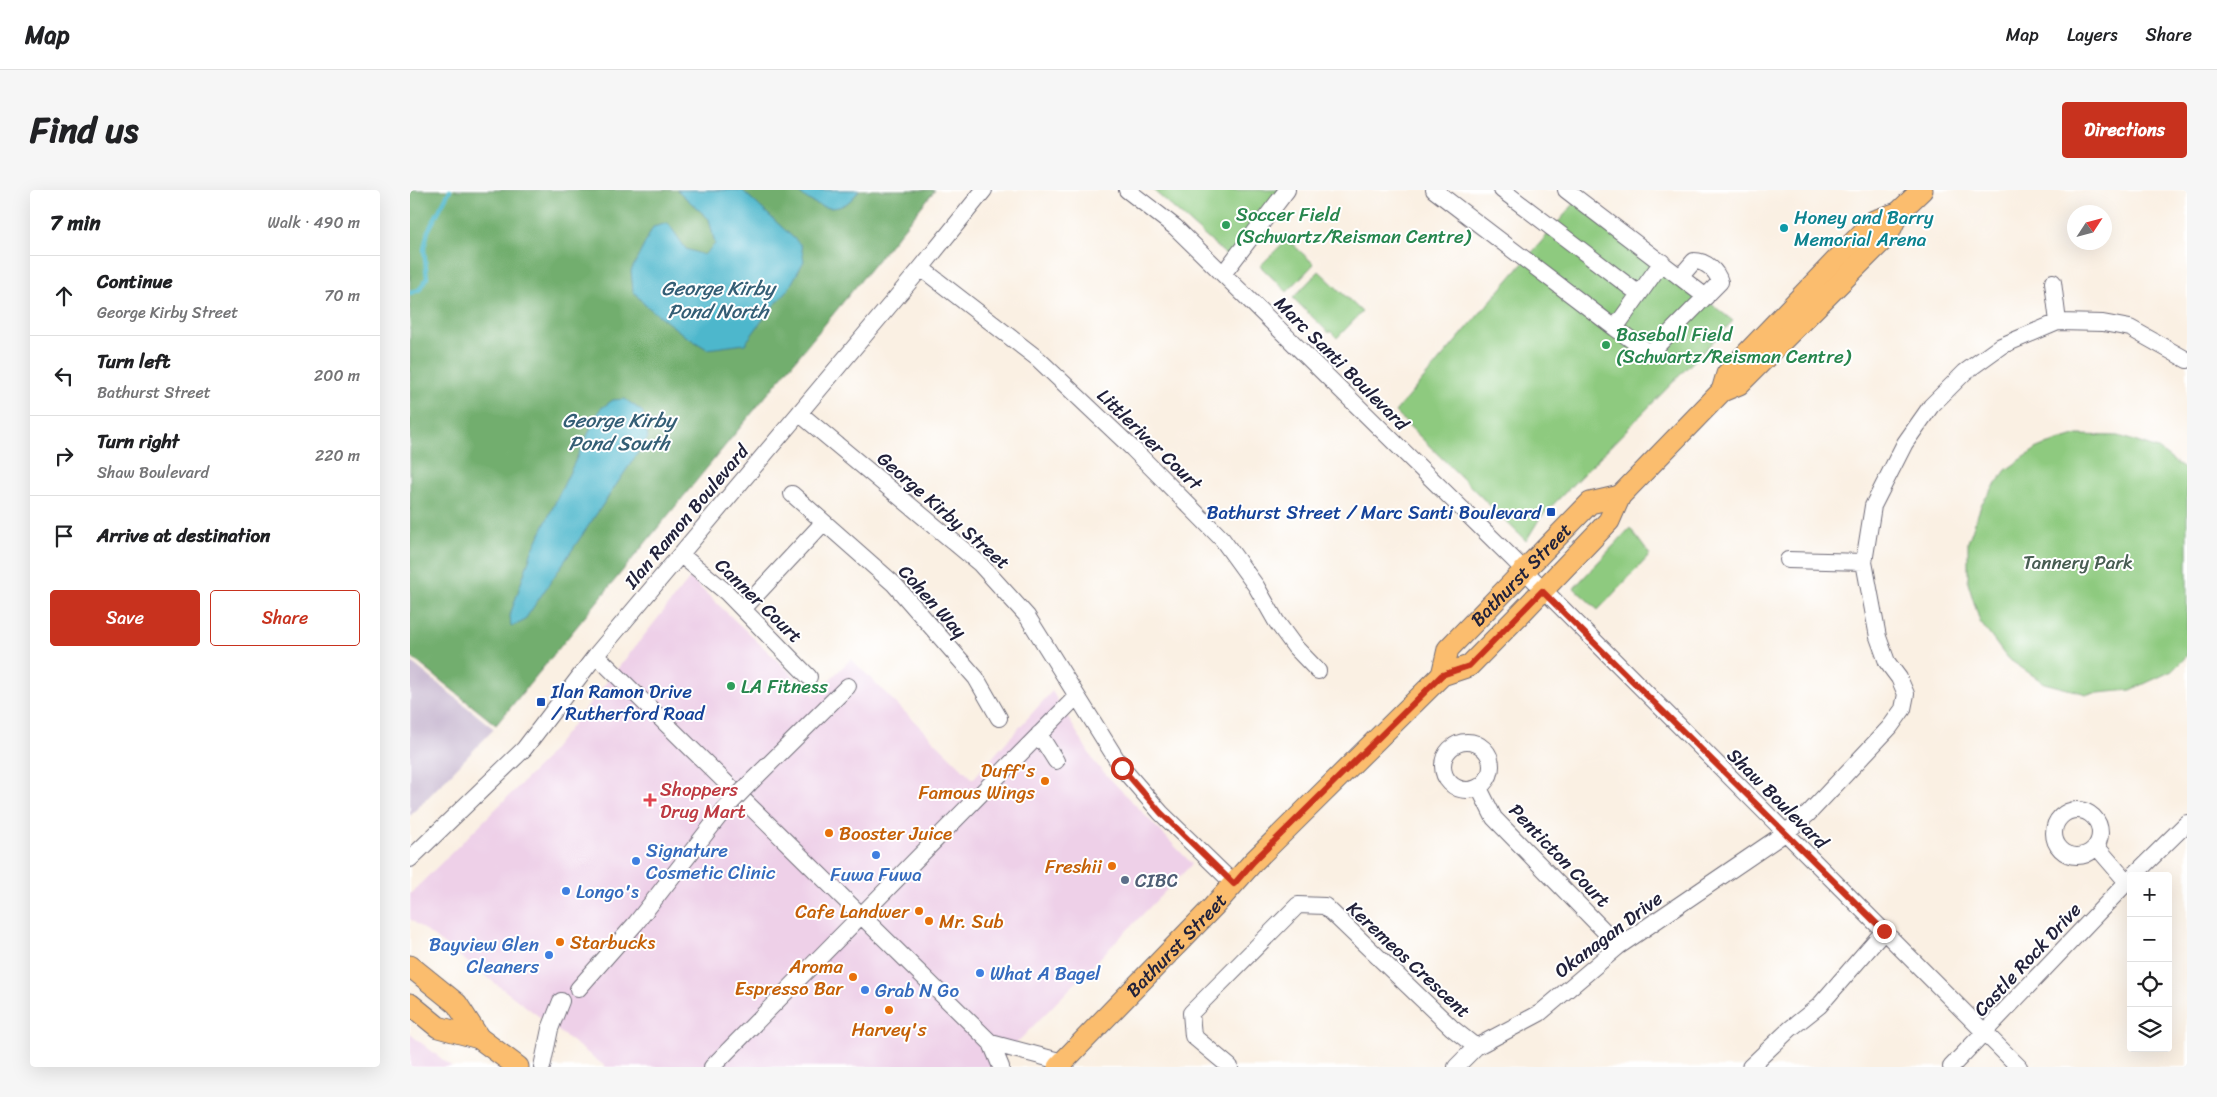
<!DOCTYPE html>
<meta charset="utf-8">
<style>
body{margin:0;font-family:Sriracha,sans-serif;background:#f6f6f6;color:#202124}
.controls{position:absolute;right:15px;bottom:15px;display:grid;overflow:hidden;border-radius:5px;box-shadow:0 5px 20px #0002}
.controls button{width:45px;height:45px;display:grid;place-items:center;padding:0;border:0;border-bottom:1px solid #e0e0e0;background:#fff;color:#202124;font:25px sans-serif}
.compass{position:absolute;left:1657px;top:15px;width:45px;height:45px;border-radius:50%;background:#fff;box-shadow:0 5px 20px #0002;rotate:54deg}
.stop{position:absolute;width:15px;height:15px;margin:-11px;border:4px solid #c8321e;border-radius:50%;background:#fff}
.stop.end{background:#c8321e;border-color:#fff;box-shadow:0 1px 5px #0008}
.list{margin:0;padding:0;list-style:none}
h2{display:flex;justify-content:space-between;align-items:center;height:65px;margin:0;padding:0 20px;font-size:21px}
h2 small{font-size:16px;font-weight:400;color:#757577}
.list li{display:grid;grid-template-columns:32px 1fr auto;gap:15px;align-items:center;box-sizing:border-box;height:80px;padding:0 20px;border-top:1px solid #e0e0e0}
.list b{display:block;font-size:19px;white-space:nowrap}
.list p{margin:0;font-size:16px;white-space:nowrap;color:#757577}
.list em{font-size:16px;font-style:normal;color:#757577}
.actions{display:flex;gap:10px;padding:15px 20px}
.actions a{flex:1;padding:11px 0;border:1px solid #c8321e;border-radius:5px;text-align:center;font-size:18px;color:#c8321e}
.actions .main{background:#c8321e;color:#fff}
.icon{flex:none;width:28px;height:28px;fill:none;stroke:currentColor;stroke-width:2;stroke-linecap:round;stroke-linejoin:round}
.map{position:relative;flex:none;width:1777px;height:877px;overflow:hidden;border-radius:5px}
header{display:flex;align-items:center;gap:30px;box-sizing:border-box;height:70px;padding:0 25px;background:#fff;border-bottom:1px solid #e0e0e0}
header strong{font-size:24px}
nav{display:flex;gap:28px;margin-inline-start:auto;font-size:18px}
.intro{display:flex;align-items:center;justify-content:space-between;box-sizing:border-box;height:120px;padding:0 30px}
h1{margin:0;font-size:35px}
.button{padding:12px 22px;border-radius:5px;background:#c8321e;color:#fff;font-size:18px;font-weight:700}
main{display:flex;gap:30px;padding:0 30px}
aside{flex:1;background:#fff;border-radius:5px;box-shadow:0 5px 20px #0002}
.map>svg:first-child{display:block}
</style>
<header>
<strong>Map</strong>
<nav><a>Map</a><a>Layers</a><a>Share</a></nav>
</header>
<div class="intro"><h1>Find us</h1><a class="button">Directions</a></div>
<main>
<aside>
<h2>7 min<small>Walk · 490 m</small></h2>
<ul class="list">
<li><svg class="icon" aria-label="ahead" viewBox="0 0 24 24"><path d="M12 20V5M6 11l6-6 6 6"/></svg><div><b>Continue</b><p>George Kirby Street</p></div><em>70 m</em></li>
<li><svg class="icon" aria-label="left" viewBox="0 0 24 24"><path d="M17 20v-9H6M10 6l-5 5 5 5"/></svg><div><b>Turn left</b><p>Bathurst Street</p></div><em>200 m</em></li>
<li><svg class="icon" aria-label="right" viewBox="0 0 24 24"><path d="M7 20v-9h11M14 6l5 5-5 5"/></svg><div><b>Turn right</b><p>Shaw Boulevard</p></div><em>220 m</em></li>
<li><svg class="icon" aria-label="arrive" viewBox="0 0 24 24"><path d="M6 21V4h12l-3 4 3 4H6"/></svg><div><b>Arrive at destination</b></div></li>
</ul>
<div class="actions"><a class="main">Save</a><a>Share</a></div>
</aside>
<div class="map">
<svg width="1777" height="877" viewBox="0 0 1777 877">
<rect width="100%" height="100%" fill="#fff"/>
<filter id="ink" filterUnits="userSpaceOnUse"><feTurbulence type="fractalNoise" baseFrequency=".02" numOctaves="2"/><feDisplacementMap in="SourceGraphic" scale="10" xChannelSelector="R" yChannelSelector="G"/><feConvolveMatrix kernelMatrix="1 2 1 2 8 2 1 2 1" color-interpolation-filters="sRGB"/></filter>
<filter id="wash" filterUnits="userSpaceOnUse"><feTurbulence type="fractalNoise" baseFrequency=".0096" numOctaves="4" result="noise"/><feDisplacementMap in="SourceGraphic" scale="20" xChannelSelector="R" yChannelSelector="G"/><feGaussianBlur stdDeviation="1.12" result="paint"/><feColorMatrix in="noise" values="0 0 0 0 0 0 0 0 0 0 0 0 0 0 0 0 0 1.4 0 .05"/><feComposite in="paint" operator="in"/></filter>
<g filter="url(#wash)">
<rect width="100%" height="100%" fill="#faf0e3"/>
<path fill="#eed0e8" d="M280 388 404 505 441 469 563 589 642 501 685 573 782 674 583 877H196L0 729V704L132 573Z
M0 844 42 877H0Z"/>
<path fill="#ccbed4" d="M0 471 84 539 0 626Z"/>
<path fill="#8eca7f" stroke="#58765d" d="M743 0H874L823 71Z
M1168 9 1323 131 1130 328 1116 351 985 222Z
M877 49 904 74 877 102 850 76Z
M909 81 952 122 927 148 920 141 919 143 883 108Z
M1668 245 1709 246 1748 259 1777 281V466L1762 481 1721 500 1677 504 1634 493 1597 468 1570 432 1558 393V352L1572 313 1596 280 1629 257Z
M1220 338 1240 365 1188 420 1164 398Z"/>
<path fill="#72ae6e" stroke="#4a6854" d="M0 0H525L86 535 0 466Z"/>
<path fill="#4eb7cc" stroke="#386c84" d="M267 0H332L391 55 394 71 378 100 359 121 335 154 297 159 274 145 234 114 223 101 221 81 243 37 258 33 276 59 294 65 305 54 299 29Z
M385 0H449C430 29 407 18 385 0Z
M215 209 233 222 238 248 114 431 101 437 100 425 122 361 190 219 203 210Z"/>
<g fill="none" stroke-linecap="round" stroke-linejoin="round">
<path stroke="#4eb7cc" stroke-width="4.5" d="M0 103 9 100 17 88 14 59 18 41 40 0"/>
</g>
</g>
<g filter="url(#ink)">
<g fill="none" stroke-linecap="round" stroke-linejoin="round">
<defs>
<path id="minor" d="M717 0 765 37 813 84 1101 367 1609 877
M1024 0 1205 138 1252 72
M1092 0 1229 104
M1156 0 1296 107
M511 78 627 168 723 259 812 349 846 396 866 431 885 457 908 481
M813 84 877 0
M1643 92 1648 132
M1205 138 1240 163 1310 92C1307 81 1296 71 1284 71L1271 86
M389 223 569 373 617 426 712 578 751 623 824 694
M382 304 484 394 566 488 589 528
M271 365 316 402 399 487
M1378 370 1454 372
M333 419 414 332
M186 465C318 594 449 724 581 853L591 877
M629 544 646 571
M1033 576a24 24 0 1 1 48 0a24 24 0 1 1-48 0Z
M343 590 438 496
M1069 598 1084 628 1209 756
M1644 643a23 23 0 1 1 46 0a23 23 0 1 1-46 0Z
M1686 656 1717 692
M0 669 114 559 186 465 511 78 574 0
M1723 686 1777 633
M168 799 226 733 314 620
M581 853 653 872
M132 877 140 839 151 811
M302 877 666 507
M820 877 783 846 781 823 888 715 915 716 1042 838 1066 857
M1046 877 1066 857 1130 823 1209 756 1375 643 1398 624 1480 537 1493 519 1496 504 1489 488 1477 472 1468 447 1454 372 1463 316 1495 253 1521 216 1555 182 1591 156 1648 132 1693 133 1720 138 1777 170
M1340 877 1380 839 1409 816 1474 741
M1541 877 1721 688"/>
<g id="major">
<path d="M1312 201 1317 184 1464 31 1488 23"/>
<path id="s1" d="M1032 485 1038 459 1180 313 1210 306"/>
<path d="M0 776 47 814 69 848 108 877"/>
<path d="M0 814 28 837 69 848"/>
<path id="s2" d="M648 877 803 717 844 671 1032 485 1059 476 1113 421 1199 331 1210 306 1312 201 1329 194 1478 45 1488 23 1512 0"/>
</g>
</defs>
<use href="#minor" stroke="#6e6a76" stroke-width="18"/>
<use href="#major" stroke="#6e6a76" stroke-width="23"/>
<use href="#minor" stroke="#fff" stroke-width="16"/>
<use href="#major" stroke="#fbbd6e" stroke-width="21"/>
<defs>
<path id="minor-bridge" d="M314 620 343 590"/>
</defs>
<use href="#minor-bridge" stroke="#6e6a76" stroke-width="18" stroke-linecap="butt"/>
<use href="#minor-bridge" stroke="#fff" stroke-width="16"/>
</g>
</g>
<g fill="none" stroke-linecap="round" stroke-linejoin="round" filter="url(#ink)">
<path stroke="#c8321e" stroke-width="6" d="M712 578 751 623 824 694 844 671 1032 485 1059 476 1132 401 1474 741"/>
</g>
<g fill="#2e9e5b" stroke="#fff" stroke-width="2">
<circle cx="816" cy="35" r="5"/>
<circle cx="1196" cy="155" r="5"/>
<circle cx="321" cy="496" r="5"/>
</g>
<circle fill="#0f9aa8" stroke="#fff" stroke-width="2" cx="1374" cy="38" r="5"/>
<g fill="#1a4fb4" stroke="#fff" stroke-width="2">
<rect x="1136" y="317" width="10" height="10" rx="2.5"/>
<rect x="126" y="507" width="10" height="10" rx="2.5"/>
</g>
<g fill="#e8710a" stroke="#fff" stroke-width="2">
<circle cx="635" cy="591" r="5"/>
<circle cx="419" cy="643" r="5"/>
<circle cx="702" cy="676" r="5"/>
<circle cx="509" cy="721" r="5"/>
<circle cx="519" cy="731" r="5"/>
<circle cx="150" cy="752" r="5"/>
<circle cx="443" cy="787" r="5"/>
<circle cx="479" cy="820" r="5"/>
</g>
<path fill="#e0444e" stroke="#fff" stroke-width="2" d="M237.5 602.5h5v5h5v5h-5v5h-5v-5h-5v-5h5z"/>
<g fill="#3f7fe0" stroke="#fff" stroke-width="2">
<circle cx="466" cy="665" r="5"/>
<circle cx="226" cy="671" r="5"/>
<circle cx="156" cy="701" r="5"/>
<circle cx="139" cy="765" r="5"/>
<circle cx="570" cy="783" r="5"/>
<circle cx="455" cy="800" r="5"/>
</g>
<circle fill="#5c6f8a" stroke="#fff" stroke-width="2" cx="715" cy="690" r="5"/>
<g text-anchor="middle" stroke-width="4" stroke-linejoin="round" paint-order="stroke">
<g font-size="19" fill="#27864d" stroke="#fff" text-anchor="start">
<text x="826" y="31">Soccer Field<tspan x="826" dy="22">(Schwartz/Reisman Centre)</tspan></text>
<text x="1206" y="151">Baseball Field<tspan x="1206" dy="22">(Schwartz/Reisman Centre)</tspan></text>
<text x="331" y="503">LA Fitness</text>
</g>
<g font-size="19" fill="#0d838f" stroke="#fff" text-anchor="start">
<text x="1384" y="34">Honey and Barry<tspan x="1384" dy="22">Memorial Arena</tspan></text>
</g>
<g font-size="19" fill="#22223b" stroke="#fff">
<text transform="translate(932 173) rotate(45)" y="7">Marc Santi Boulevard</text>
<text transform="translate(740 249) rotate(44)" y="7">Littleriver Court</text>
<text transform="translate(534 320) rotate(41)" y="7">George Kirby Street</text>
<text transform="translate(276 326) rotate(-50)" y="7">Ilan Ramon Boulevard</text>
<text dy="7" stroke="none"><textPath href="#s1" startOffset="131">Bathurst Street</textPath></text>
<text transform="translate(349 410) rotate(44)" y="7">Canner Court</text>
<text transform="translate(523 411) rotate(48)" y="7">Cohen Way</text>
<text transform="translate(1368 608) rotate(45)" y="7">Shaw Boulevard</text>
<text transform="translate(1150 665) rotate(46)" y="7">Penticton Court</text>
<text transform="translate(1198 744) rotate(-37)" y="7">Okanagan Drive</text>
<text dy="7" stroke="none"><textPath href="#s2" startOffset="170">Bathurst Street</textPath></text>
<text transform="translate(999 769) rotate(43)" y="7">Keremeos Crescent</text>
<text transform="translate(1617 769) rotate(-47)" y="7">Castle Rock Drive</text>
</g>
<g font-size="19" fill="#164399" stroke="#fff" text-anchor="end">
<text x="1131" y="329">Bathurst Street / Marc Santi Boulevard</text>
<text x="141" y="508" text-anchor="start">Ilan Ramon Drive<tspan x="141" dy="22">/ Rutherford Road</tspan></text>
</g>
<g font-size="19" fill="#485d53" stroke="#fff">
<text x="1668" y="379">Tannery Park</text>
</g>
<g font-size="19" fill="#c56008" stroke="#fff" text-anchor="end">
<text x="625" y="587">Duff's<tspan x="625" dy="22">Famous Wings</tspan></text>
<text x="429" y="650" text-anchor="start">Booster Juice</text>
<text x="692" y="683">Freshii</text>
<text x="499" y="728">Cafe Landwer</text>
<text x="529" y="738" text-anchor="start">Mr. Sub</text>
<text x="160" y="759" text-anchor="start">Starbucks</text>
<text x="433" y="783">Aroma<tspan x="433" dy="22">Espresso Bar</tspan></text>
<text x="479" y="846" text-anchor="middle">Harvey's</text>
</g>
<g font-size="19" fill="#be3a42" stroke="#fff" text-anchor="start">
<text x="250" y="606">Shoppers<tspan x="250" dy="22">Drug Mart</tspan></text>
</g>
<g font-size="19" fill="#366cbe" stroke="#fff" text-anchor="start">
<text x="236" y="667">Signature<tspan x="236" dy="22">Cosmetic Clinic</tspan></text>
<text x="466" y="691" text-anchor="middle">Fuwa Fuwa</text>
<text x="166" y="708">Longo's</text>
<text x="129" y="761" text-anchor="end">Bayview Glen<tspan x="129" dy="22">Cleaners</tspan></text>
<text x="580" y="790">What A Bagel</text>
<text x="465" y="807">Grab N Go</text>
</g>
<g font-size="19" fill="#4e5e75" stroke="#fff" text-anchor="start">
<text x="725" y="697">CIBC</text>
</g>
<g font-size="20" font-style="italic" fill="#345e75" stroke="#fff">
<text x="308" y="105">George Kirby<tspan x="308" dy="23">Pond North</tspan></text>
<text x="209" y="237">George Kirby<tspan x="209" dy="23">Pond South</tspan></text>
</g>
</g>
</svg>
<div class="controls">
<button>+</button>
<button>−</button>
<button><svg class="icon" aria-label="locate" viewBox="0 0 24 24"><circle cx="12" cy="12" r="6"/><path d="M12 2v4M12 18v4M2 12h4M18 12h4"/></svg></button>
<button><svg class="icon" aria-label="layers" viewBox="0 0 24 24"><path d="M12 4l9 5-9 5-9-5zM3 14l9 5 9-5"/></svg></button>
</div>
<svg class="compass" viewBox="-18 -18 36 36"><path d="M0-13l5 13h-10z" fill="#e53935"/><path d="M0 13l5-13h-10z" fill="#757577"/></svg>
<div class="stop" style="left:712px;top:578px"></div>
<div class="stop end" style="left:1474px;top:741px"></div>
</div>
</main>
